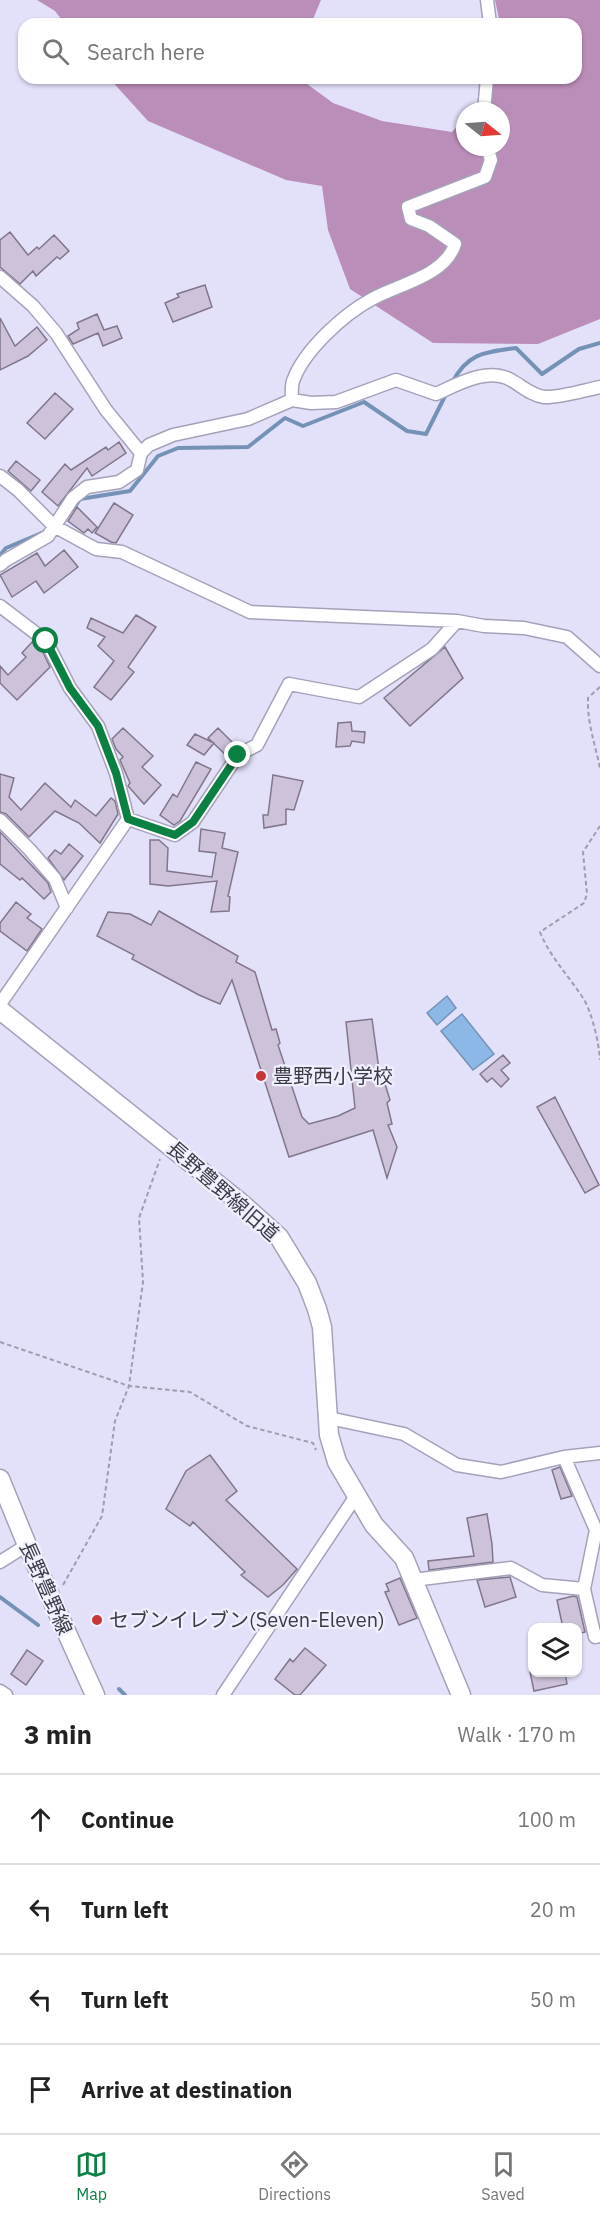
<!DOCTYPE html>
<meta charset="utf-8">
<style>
body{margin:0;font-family:"IBM Plex Sans","Noto Sans JP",sans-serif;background:#f2f2f2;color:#222}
.controls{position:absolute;right:18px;bottom:18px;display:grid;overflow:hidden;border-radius:12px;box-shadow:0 2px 4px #0004}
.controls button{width:54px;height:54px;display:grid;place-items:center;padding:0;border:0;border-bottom:2px solid #e0e0e0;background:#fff;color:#222;font:30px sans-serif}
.compass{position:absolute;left:456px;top:102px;width:54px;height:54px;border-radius:50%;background:#fff;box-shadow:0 2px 4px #0004;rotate:107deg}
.stop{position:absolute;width:18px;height:18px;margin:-14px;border:4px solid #0b8043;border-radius:50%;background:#fff}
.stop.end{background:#0b8043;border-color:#fff;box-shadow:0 2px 6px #0008}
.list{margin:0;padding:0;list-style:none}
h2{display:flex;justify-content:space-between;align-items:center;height:78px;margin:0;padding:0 24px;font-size:26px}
h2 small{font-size:20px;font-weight:400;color:#767676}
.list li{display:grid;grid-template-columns:39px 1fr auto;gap:18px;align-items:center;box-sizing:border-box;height:90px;padding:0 24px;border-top:2px solid #e0e0e0}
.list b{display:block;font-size:22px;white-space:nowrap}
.list em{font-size:20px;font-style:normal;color:#767676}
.icon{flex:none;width:33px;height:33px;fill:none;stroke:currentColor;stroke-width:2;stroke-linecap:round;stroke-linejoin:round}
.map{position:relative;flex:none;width:600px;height:1695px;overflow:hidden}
.search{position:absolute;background:#fff;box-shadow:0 2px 4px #0004;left:18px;right:18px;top:18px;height:66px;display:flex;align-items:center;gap:15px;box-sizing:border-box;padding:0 21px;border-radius:18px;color:#767676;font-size:22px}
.sheet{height:438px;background:#fff}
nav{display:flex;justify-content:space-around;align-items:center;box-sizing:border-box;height:84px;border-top:2px solid #e0e0e0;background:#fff;font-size:16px;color:#767676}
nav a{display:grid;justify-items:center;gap:3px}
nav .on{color:#0b8043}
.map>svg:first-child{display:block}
</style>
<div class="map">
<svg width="600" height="1695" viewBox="0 0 600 1695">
<rect width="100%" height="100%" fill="#e3e1fa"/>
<path fill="#bb8db9" d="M37 0H321L311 24H65L55 11Z
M495 0H600V319L538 344 433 343 350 289 328 230 322 186 286 180 148 121 109 78H299L333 103 382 121 452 132 465 118V147H501V111H471L491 89 493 78H576V24H500Z"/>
<path fill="#8cb8e7" stroke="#7492b6" stroke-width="1.5" d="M447 996 456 1008 437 1025 427 1013Z
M462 1014 494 1054 473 1070 441 1031Z"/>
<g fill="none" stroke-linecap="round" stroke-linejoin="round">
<path stroke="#7492b6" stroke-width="4" d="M452 383C467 353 485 352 516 348L542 374 579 349 600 343
M73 509 80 499 130 491 158 456 178 448 248 447 285 418 303 426 364 402 407 431 426 434 447 392
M0 555 6 548 44 532
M0 1597 38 1625
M119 1689 125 1695"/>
</g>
<path fill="#cdc2d9" stroke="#81768b" stroke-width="1.5" d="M10 232 28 255 37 247 39 249 54 235 69 251 60 259 57 257 36 276 33 271 20 284 0 267V240Z
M205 285 212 307 173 322 165 303 179 297 177 294Z
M97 314 104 330 117 326 122 338 103 346 98 333 73 344 68 336 79 329 77 323Z
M0 318 15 346 37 327 47 340 28 356 0 370Z
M55 393 73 409 45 439 27 423Z
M119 442 126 453 92 476 87 468 58 506 42 492 65 464 71 470 106 447 108 450Z
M16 461 40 480 31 491 8 471Z
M114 503 133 515 116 543 111 542 95 533Z
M77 507 97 527 92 533 88 529 84 533 68 521Z
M64 550 78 567 44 593 36 581 12 597 0 575 37 553 45 566Z
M136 615 156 627 128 667 134 672 111 700 94 687 114 661 98 646 105 637 87 628 91 618 123 633Z
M33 641 40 646 50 667 17 700 0 683V666L8 675 26 657 22 653Z
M445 647 463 678 410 726 384 698Z
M351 722 352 731 365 732 364 743 352 741 350 746 336 747 338 723Z
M123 728 153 756 142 767 161 785 144 804 128 786 130 783 120 760 123 757 116 749 112 739Z
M218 728 236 746 227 756 208 738Z
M195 734 214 743 204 755 187 745Z
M196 762 211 769 180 821 174 825 160 815 173 794 177 797Z
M0 774 14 778 9 797 21 810 45 783 71 807 75 800 96 816 111 798 115 801 118 814 100 843 79 823 55 811 29 837 6 814 0 812Z
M273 775 303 781 294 810 286 809V824L264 828 263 815H268Z
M201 829 225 833 222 848 238 852 228 896 230 897 229 911 211 912 217 881 168 886 150 884V840H159L168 848 167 871 212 877 216 853 199 851Z
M0 832 48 883 51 892 44 899 22 878 20 880 0 864Z
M69 844 83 856 64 880 48 858 55 850 61 854Z
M16 902 31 914 27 918 42 929 27 951 0 931V923Z
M159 911 238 956 236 962 255 972 272 1030 276 1029 280 1043 278 1045 302 1117 309 1124 338 1116 355 1108 346 1022 372 1019 381 1084H385L390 1100 387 1103 392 1124 388 1125 397 1147 387 1178 373 1130 289 1157 232 980 220 1004 199 995 132 959 134 955 97 936 108 912 130 914 151 925Z
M503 1055 510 1063 501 1070 509 1079 501 1087 492 1078 487 1082 480 1074Z
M555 1097 599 1185 585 1193 537 1107Z
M210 1455 237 1491 226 1500 297 1569 283 1585 268 1597 241 1575 245 1572 193 1522 190 1526 166 1509 186 1471Z
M560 1467 572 1496 561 1499 552 1470Z
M487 1514 492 1544 493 1562 429 1570 428 1561 474 1556 467 1518Z
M510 1577 516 1597 485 1607 477 1580Z
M400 1578 417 1618 399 1625 385 1592 389 1591 386 1584Z
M573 1596 577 1597 585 1632 578 1634V1628H563L557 1600Z
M305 1648 326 1665 300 1695H295L275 1679 290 1659 293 1662Z
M27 1650 43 1661 26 1685 11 1674Z
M530 1672H565L567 1684 534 1691Z"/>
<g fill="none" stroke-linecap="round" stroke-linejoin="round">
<defs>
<path id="street" d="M487 0 490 24
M484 111 487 78
M0 277 33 306 56 333 106 410 141 453 149 445 173 435 248 419 292 400 311 403 336 402 396 380 436 394C458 384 487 367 511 380 522 386 531 395 544 397 559 398 585 390 600 387
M292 400C292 394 291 387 293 381 304 350 344 314 372 299 399 284 445 276 455 244L429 226 411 219 408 207 485 177 491 160 487 147
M0 476 18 490 54 526 96 549 122 552 250 612 457 621 484 626 524 628 567 637 600 666
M0 565 6 560 48 536 73 498 87 487 119 482 137 470 141 453
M0 606 46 641 70 688 98 726 116 773 128 819 0 1004
M128 819 175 835 193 822 238 755 257 745 289 684 359 697 432 649 457 621
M0 820 30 850 55 879 67 908
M329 1418 404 1434 457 1465 501 1472 564 1457 600 1453
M564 1457 596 1530 584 1589 595 1637 600 1636
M0 1562 27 1545
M413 1580 511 1568 542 1585 584 1589
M0 1691 6 1695
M223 1695 356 1496"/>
<path id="secondary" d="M0 1010 241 1203 279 1237 307 1283 317 1309 322 1327 329 1435 337 1462 374 1525 404 1558 461 1695
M0 1479 27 1545 95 1695"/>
</defs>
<use href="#street" stroke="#a4a2b9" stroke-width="15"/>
<use href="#secondary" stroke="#a4a2b9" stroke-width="21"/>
<path stroke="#9e9daf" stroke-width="2" stroke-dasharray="4.5 3" stroke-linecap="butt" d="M600 687 588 698C587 722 595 744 600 768
M600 826 583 852 587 894 584 903 540 932C550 957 568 975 583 998 592 1012 599 1043 600 1060
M0 1342 129 1386 190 1392 247 1426 313 1443 316 1450
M63 1585 102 1516 115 1421 129 1386 143 1282 139 1218 160 1159"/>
<use href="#street" stroke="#fff" stroke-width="12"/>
<use href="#secondary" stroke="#fff" stroke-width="18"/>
</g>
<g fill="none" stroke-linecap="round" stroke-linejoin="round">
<path stroke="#0b8043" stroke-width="8" d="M46 641 70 688 98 726 116 773 128 819 175 835 193 822 238 755"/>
</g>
<g fill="#c63837" stroke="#f0efff" stroke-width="2">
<circle cx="261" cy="1076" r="6"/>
<circle cx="97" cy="1620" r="6"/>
</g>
<g text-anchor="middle" stroke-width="4.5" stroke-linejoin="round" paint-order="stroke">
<g font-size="20" fill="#3b3b44" stroke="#f0efff" text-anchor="start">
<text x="273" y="1083">豊野西小学校</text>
<text x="109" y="1627">セブンイレブン(Seven-Eleven)</text>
</g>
<g font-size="20" fill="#3b3b44" stroke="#f0efff">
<text transform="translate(223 1191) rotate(41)" y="7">長野豊野線旧道</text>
<text transform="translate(46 1588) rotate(66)" y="7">長野豊野線</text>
</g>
</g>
</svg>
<div class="controls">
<button><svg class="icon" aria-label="layers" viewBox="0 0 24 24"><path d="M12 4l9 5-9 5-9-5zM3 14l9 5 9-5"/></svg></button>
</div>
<svg class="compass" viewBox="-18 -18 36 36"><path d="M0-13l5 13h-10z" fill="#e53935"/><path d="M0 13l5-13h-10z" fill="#767676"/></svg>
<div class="stop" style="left:46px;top:641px"></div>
<div class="stop end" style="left:238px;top:755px"></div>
<div class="search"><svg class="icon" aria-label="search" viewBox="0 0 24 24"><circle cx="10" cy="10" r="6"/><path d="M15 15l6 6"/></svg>Search here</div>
</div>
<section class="sheet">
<h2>3 min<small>Walk · 170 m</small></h2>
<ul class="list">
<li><svg class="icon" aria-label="ahead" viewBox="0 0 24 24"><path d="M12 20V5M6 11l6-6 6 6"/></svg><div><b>Continue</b></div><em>100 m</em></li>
<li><svg class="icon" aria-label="left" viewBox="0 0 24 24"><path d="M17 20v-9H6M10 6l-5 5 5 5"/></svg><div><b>Turn left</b></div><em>20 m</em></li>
<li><svg class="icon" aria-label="left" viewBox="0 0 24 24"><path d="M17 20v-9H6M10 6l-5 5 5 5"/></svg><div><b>Turn left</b></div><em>50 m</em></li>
<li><svg class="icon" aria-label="arrive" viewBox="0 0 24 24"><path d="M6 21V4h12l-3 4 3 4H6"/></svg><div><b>Arrive at destination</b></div></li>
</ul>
</section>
<nav>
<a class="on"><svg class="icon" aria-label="map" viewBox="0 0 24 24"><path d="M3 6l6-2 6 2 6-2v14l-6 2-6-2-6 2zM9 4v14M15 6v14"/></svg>Map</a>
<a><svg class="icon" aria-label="directions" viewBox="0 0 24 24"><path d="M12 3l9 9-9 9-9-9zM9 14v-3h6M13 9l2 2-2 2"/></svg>Directions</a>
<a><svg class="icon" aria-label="saved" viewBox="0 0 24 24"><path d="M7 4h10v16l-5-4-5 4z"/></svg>Saved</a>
</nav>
